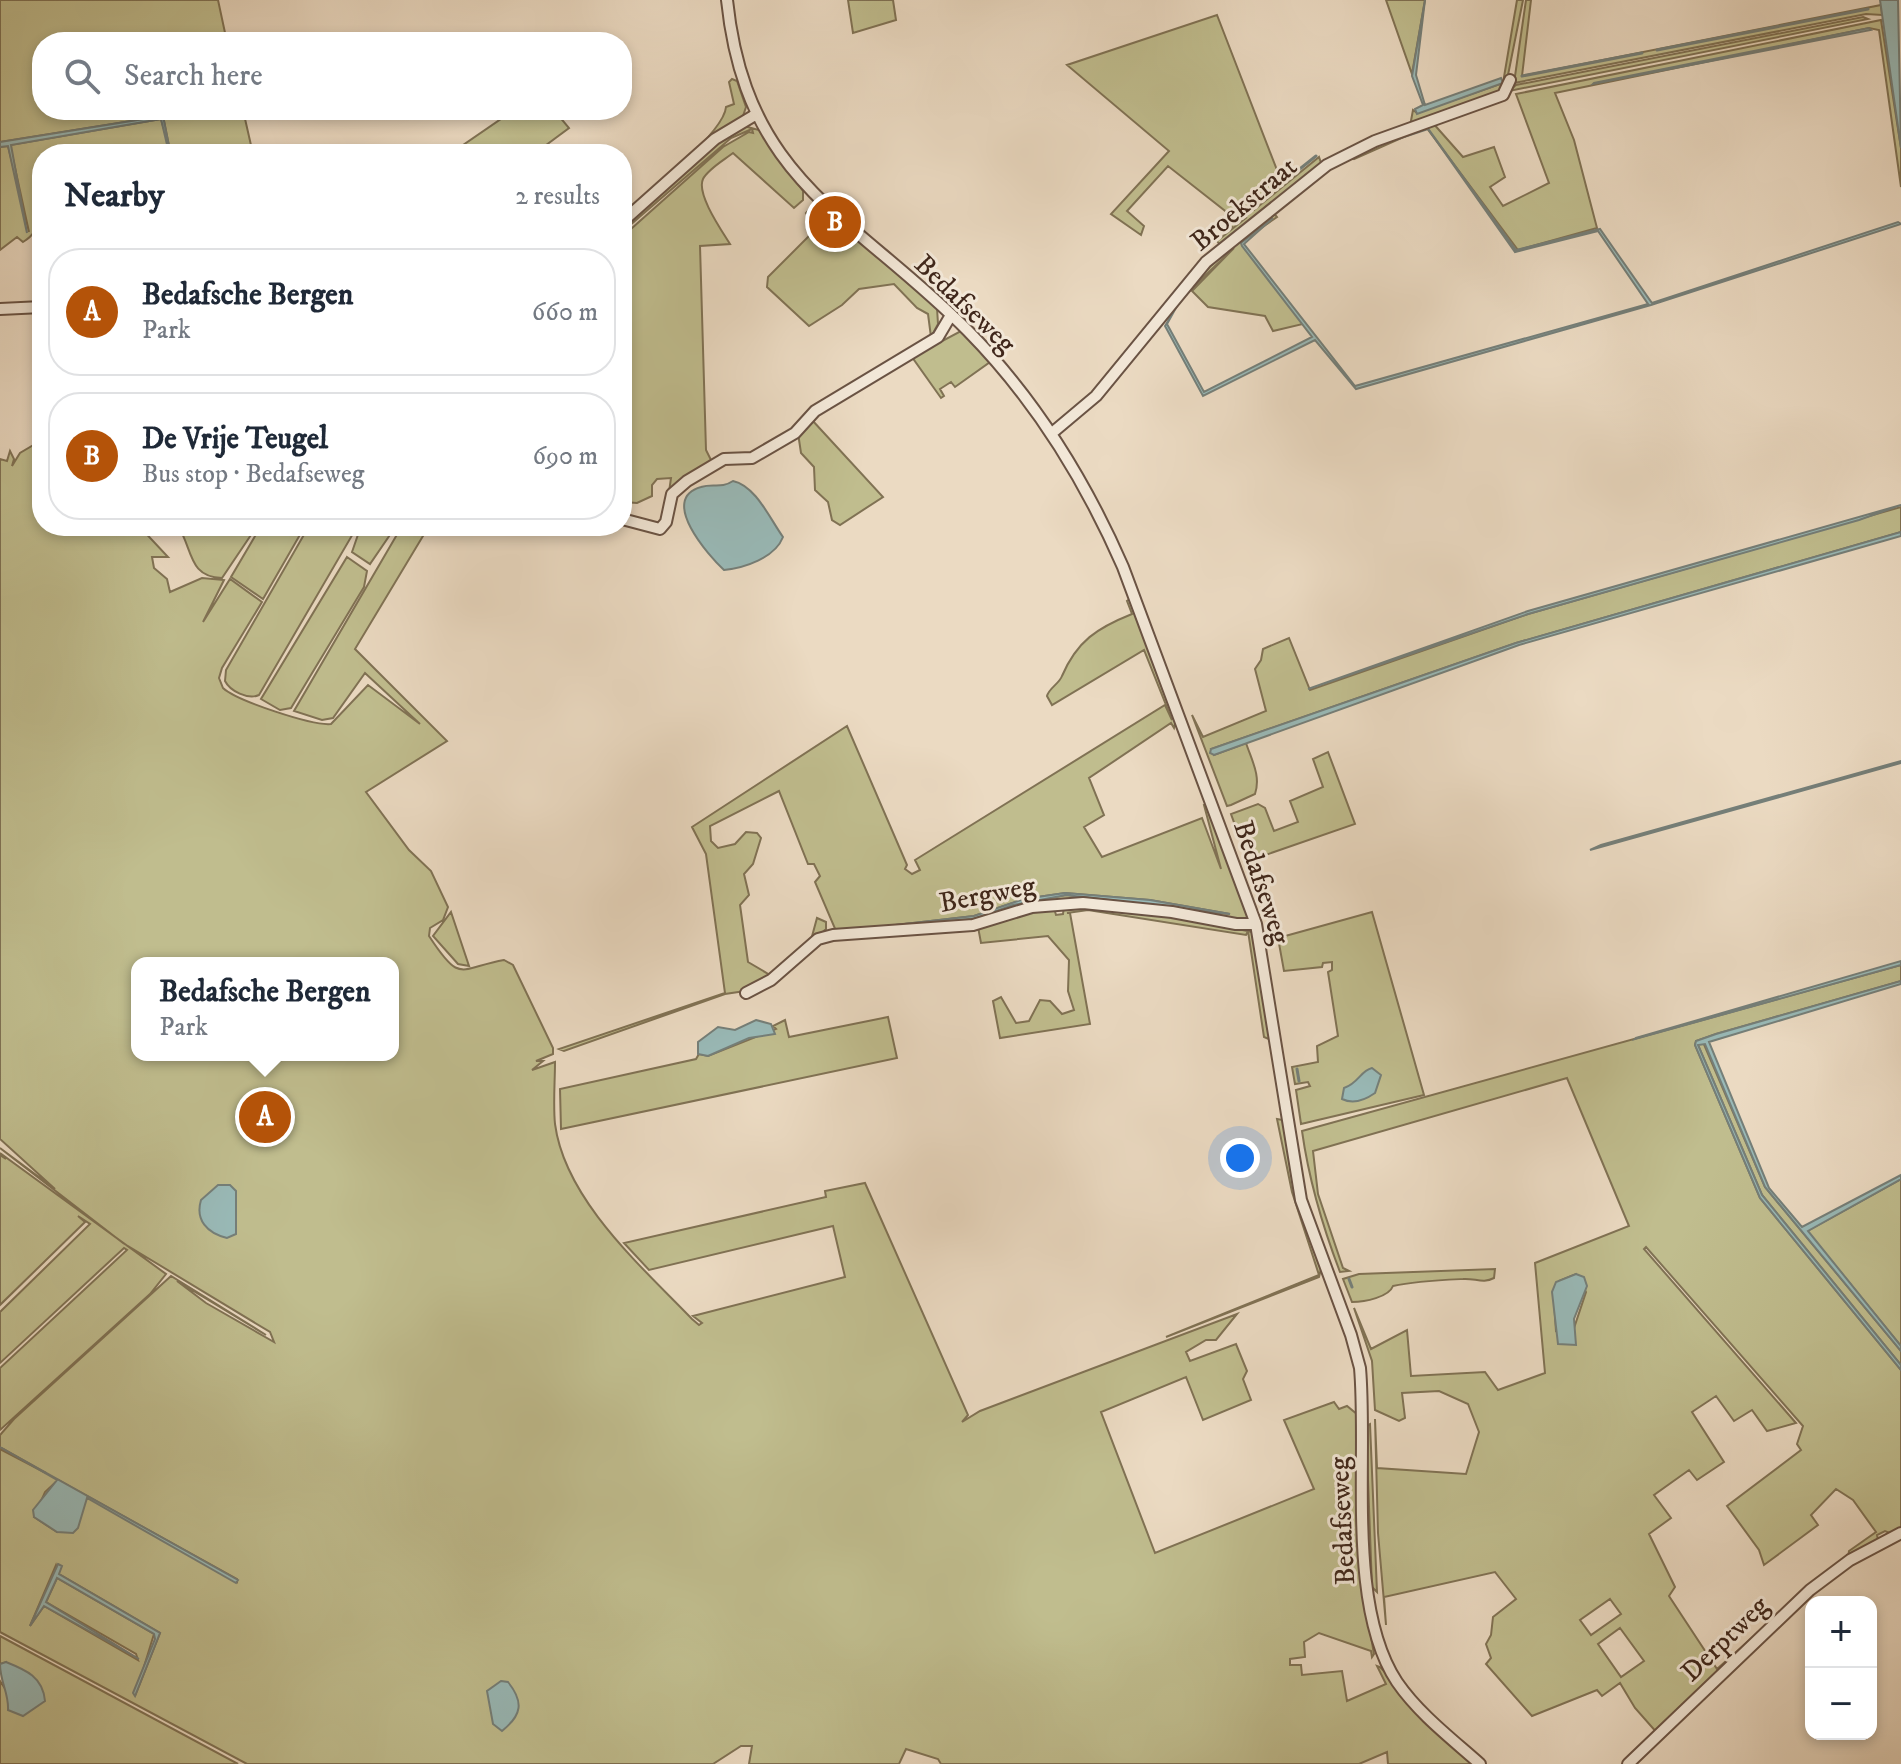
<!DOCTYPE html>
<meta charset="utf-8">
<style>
body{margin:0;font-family:"IM FELL DW Pica",serif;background:#f2f2f3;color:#1f2937}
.controls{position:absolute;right:24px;bottom:24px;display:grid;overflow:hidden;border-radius:16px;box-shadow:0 4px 12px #0003}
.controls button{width:72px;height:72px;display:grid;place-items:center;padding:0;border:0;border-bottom:2px solid #e0e1e3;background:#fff;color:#1f2937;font:40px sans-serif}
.you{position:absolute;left:1240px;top:1158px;width:28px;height:28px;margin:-20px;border:6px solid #fff;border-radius:50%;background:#1a73e8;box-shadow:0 0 0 12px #1a73e833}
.badge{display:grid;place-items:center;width:52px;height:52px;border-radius:50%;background:#b45309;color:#fff;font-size:26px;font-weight:700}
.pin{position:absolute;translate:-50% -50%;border:4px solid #fff;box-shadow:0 2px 8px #0006}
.popup{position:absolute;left:131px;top:957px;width:268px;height:104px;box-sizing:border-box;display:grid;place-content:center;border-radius:16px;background:#fff;filter:drop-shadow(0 2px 6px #0005);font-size:26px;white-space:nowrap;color:#747a83}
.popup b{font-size:30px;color:#1f2937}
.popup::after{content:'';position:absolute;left:50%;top:100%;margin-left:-16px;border:16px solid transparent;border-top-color:#fff}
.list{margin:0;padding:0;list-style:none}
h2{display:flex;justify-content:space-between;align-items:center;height:104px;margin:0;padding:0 32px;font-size:34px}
h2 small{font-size:26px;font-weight:400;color:#747a83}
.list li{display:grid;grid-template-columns:52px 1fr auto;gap:24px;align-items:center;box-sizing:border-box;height:128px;margin:0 16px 16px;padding:0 16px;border:2px solid #e0e1e3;border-radius:32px}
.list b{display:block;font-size:30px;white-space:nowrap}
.list p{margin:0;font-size:26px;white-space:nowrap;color:#747a83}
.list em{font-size:26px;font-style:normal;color:#747a83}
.icon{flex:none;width:44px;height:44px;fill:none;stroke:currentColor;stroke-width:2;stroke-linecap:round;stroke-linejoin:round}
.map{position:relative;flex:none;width:1901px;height:1764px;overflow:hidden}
.search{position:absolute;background:#fff;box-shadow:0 4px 12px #0003;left:32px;top:32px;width:600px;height:88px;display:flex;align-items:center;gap:20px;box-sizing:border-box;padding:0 28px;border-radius:32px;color:#747a83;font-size:30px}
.panel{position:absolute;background:#fff;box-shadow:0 4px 12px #0003;left:32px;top:144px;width:600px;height:392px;border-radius:32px}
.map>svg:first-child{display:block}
</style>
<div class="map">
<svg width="1901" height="1764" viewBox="0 0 1901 1764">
<rect width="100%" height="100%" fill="#ebdac2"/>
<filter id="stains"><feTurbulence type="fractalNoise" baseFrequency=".0025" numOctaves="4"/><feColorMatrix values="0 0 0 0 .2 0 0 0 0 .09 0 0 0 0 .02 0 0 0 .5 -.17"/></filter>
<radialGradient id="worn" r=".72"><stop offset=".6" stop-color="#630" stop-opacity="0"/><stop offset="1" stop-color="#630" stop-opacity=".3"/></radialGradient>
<path fill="#c0bd8e" stroke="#807254" stroke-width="2" fill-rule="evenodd" d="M0 0H218L227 42H42V110H243L253 154H42C42 184 52 225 23 242L17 237 0 250V147L8 146 29 232 10 145 161 119 170 151 163 116 0 142Z
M848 0H893L896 20 853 33Z
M1386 0H1425L1412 74Z
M1517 0H1523L1505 90 1410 126 1413 110 1417 113 1503 83Z
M1526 0H1531L1522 76 1881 5 1882 15 1866 14 1514 83Z
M1217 15 1282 183 1251 207 1254 210 1319 157 1322 166 1221 246 1217 241 1247 217 1233 228 1228 223 1229 214 1168 166 1127 211 1144 226 1141 235 1111 214 1169 151 1067 65Z
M1863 17 1868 19 1509 91 1516 85Z
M1881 20 1901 148V187L1879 30 1869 28 1555 93 1574 140 1597 228 1518 250 1426 127 1354 159 1351 157 1432 122 1463 157 1494 147 1505 177 1490 187 1503 206 1549 183 1516 94Z
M732 79 737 81 746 107 742 119 720 130 622 219V214C644 198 724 133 726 107L734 104 729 82Z
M514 110H554L569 128 534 154H450Z
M744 126 759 130 803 191V200L794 208 733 153C724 160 708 169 703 179 696 194 722 231 730 244L700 246 706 450 711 460 669 492 671 478 657 479 652 485V496L637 503 624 502 622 237 723 147 749 132 753 133 752 129 731 138 622 232V227L720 140Z
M815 203 937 308 938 324 931 337 928 314 917 308 894 284 859 289 842 305 809 326 767 287 768 277 817 228 806 213Z
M1272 211 1277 217 1241 242 1303 324 1273 331 1265 316 1208 307 1192 291 1234 248 1189 291 1187 287Z
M961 331 990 362 955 387 951 382 940 389 944 396 941 398 912 357Z
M812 420 883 497 840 525 832 520 828 502 815 490 814 467 801 453 798 433Z
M42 440V526H139L168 557H152L154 568 167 579 170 592 202 578 224 580 203 622 230 579 262 602 222 668 219 678 223 688C237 701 313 726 331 724L368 685 420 724 365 673 333 718 322 720 294 711 402 526H429L355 649 447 741 366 792 409 850 431 871 448 907 443 920 430 928 429 936C461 985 459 968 504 960L513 965 553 1048V1054L536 1061H543L532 1070 555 1062C555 1082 553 1104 555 1124 565 1200 642 1267 692 1319L699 1325 702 1323 693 1316 845 1277 833 1226 649 1270 624 1243 826 1197 825 1191 865 1183 968 1415 962 1422 980 1411 1237 1314 1216 1340H1206L1186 1352 1190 1361 1236 1344 1247 1371 1243 1379 1251 1400 1203 1420 1186 1377 1101 1412 1155 1553 1314 1489 1284 1420 1334 1402 1339 1409 1347 1406 1358 1415 1368 1619 1374 1654 1372 1657 1371 1651 1319 1633 1304 1642 1305 1657 1290 1659V1665H1301L1302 1675 1342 1671 1347 1701 1386 1684 1377 1666 1380 1667 1474 1764H1388L1387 1752 1359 1764H941L938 1759 906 1749 899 1764H749L752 1746H741L713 1764H247L0 1632V1449L46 1473 0 1447V1435L14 1419 171 1276 266 1335 177 1281 206 1303 274 1342 270 1332 123 1243 0 1148 55 1189 0 1139V459L7 461 10 451 14 459 12 466 20 453ZM137 963H393V1055H137ZM58 1480 237 1579V1582L87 1497 57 1532 34 1517 45 1492ZM56 1565 59 1574 160 1633 135 1696 154 1634 57 1578 46 1602 136 1654 138 1660 44 1606 30 1626Z
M1901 507V532L1516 643 1211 749 1214 755 1246 743C1252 761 1261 776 1255 794L1231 805 1227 806 1192 715 1203 737 1266 711 1255 669 1261 660 1263 649 1289 638 1310 690 1528 614Z
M178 526H257L222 578C188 577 193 549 178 526Z
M261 526H305L263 599 231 577Z
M309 526H343L354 532 259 695C248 700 230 691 225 681L226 670Z
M361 526H396L370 564 352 552Z
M347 557 367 571 364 587 291 708 280 710 261 699Z
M1130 599 1176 720 1174 728 1171 723 1089 778 1104 815 1084 827 1102 857 1202 818 1221 869 1204 805 1208 804 1248 917 1245 921 1083 901 982 921 836 931 815 882 820 876 814 864H808L779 791 710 826 711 841 718 848 735 844 746 832 757 833 761 838 753 864 744 874 749 895 740 905 748 962 770 975 811 940 817 918 826 922V929L785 966 745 991 725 994 564 1051 559 1049 725 993 706 854 692 827 847 726 907 865 905 869 912 874 920 870 915 860 1165 705 1172 720 1144 650 1052 705 1047 696C1049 688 1059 684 1062 676 1077 641 1097 628 1132 614L1127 601ZM1065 893 1150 900 1230 914 1066 895 1013 905 985 916 878 927 974 916 1024 899Z
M1328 752 1355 824 1248 861 1231 814 1258 804 1265 808 1274 831 1298 822 1290 801 1323 787 1313 759Z
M1064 906 1171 915 1252 932 1271 1040 1264 1037 1248 931 1246 935 1088 910 1067 913H1070L1090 1024 1000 1038 993 1001 1001 997 1016 1023 1029 1021 1040 1000 1050 1001 1062 1014 1074 1010 1068 991 1069 960 1048 936 981 943 978 927 1024 911 1054 908 1056 915 1063 914Z
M451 912 469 966 458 964 433 936Z
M1372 912 1424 1095 1301 1124 1296 1090 1310 1086 1308 1082 1295 1084 1292 1067 1318 1062 1317 1046 1338 1036 1328 972 1332 970V962L1323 963 1322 967 1284 971 1278 938Z
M1901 965V981L1716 1034 1696 1041 1695 1045 1760 1198 1901 1370V1530L1892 1534 1885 1531 1877 1535 1878 1540 1848 1557 1849 1551 1876 1532 1853 1500 1836 1489 1811 1515 1818 1525 1764 1565 1759 1550 1727 1506 1801 1450 1797 1444 1803 1426 1646 1247 1644 1249 1796 1423 1767 1431 1752 1410 1734 1421 1716 1396 1692 1412 1724 1462 1697 1480 1689 1470 1654 1495 1671 1518 1649 1534 1675 1587 1669 1596 1717 1669 1771 1621 1658 1734 1635 1708 1620 1683 1602 1696 1597 1690 1532 1716 1486 1664 1491 1658 1486 1644 1491 1635 1493 1617 1516 1599 1495 1572 1384 1597 1386 1625 1378 1533 1375 1419 1377 1468 1466 1474 1479 1432 1468 1404 1439 1391 1402 1393 1405 1418 1399 1421 1375 1410 1372 1361 1354 1308 1371 1349 1407 1330 1411 1376 1485 1372 1498 1390 1545 1373 1535 1263 1629 1226 1567 1078 1313 1151 1318 1194 1343 1268 1349 1271 1340 1272C1322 1225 1309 1181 1302 1131ZM1576 1274 1586 1292 1574 1328 1556 1331 1554 1301 1559 1281ZM1610 1599 1621 1614 1591 1635 1580 1620ZM1620 1628 1644 1661 1621 1677 1598 1644Z
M888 1017 897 1058 561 1129 560 1089 696 1059 699 1054 708 1056 776 1029 773 1026 785 1020 789 1037Z
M1703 1042 1765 1187 1901 1351V1365L1762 1195 1698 1045Z
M1277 1119 1283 1120 1297 1203 1321 1269 1319 1277 1166 1337 1319 1275 1292 1192Z
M0 1153 166 1274 150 1294 0 1430V1368L127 1250 124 1248 0 1363V1312L90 1224 78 1216 85 1222 0 1305V1155L6 1159Z
M1901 1179V1346L1807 1231Z
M1495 1269 1494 1278C1483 1284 1475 1278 1463 1279 1441 1280 1415 1281 1393 1286 1389 1297 1365 1302 1352 1302L1343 1279 1359 1274Z
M1370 1424 1377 1592 1372 1587 1366 1426Z
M0 1636 238 1764H0V1681L23 1716 6 1662 0 1664Z"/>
<path fill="#99bab8" stroke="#757f79" stroke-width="2" d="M1425 0 1416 75 1425 105 1501 78 1503 83 1417 114 1415 109 1423 105 1412 76Z
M1880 0H1898L1901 148Z
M1869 28 1871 30 1593 84 1594 83Z
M163 116 170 151 169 153 161 119 11 145 27 233 8 146 0 147V142Z
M1427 127 1516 250 1600 229 1652 303 1898 222 1901 224 1651 305 1356 389 1315 340 1203 396 1165 326 1177 306 1167 324 1204 392 1312 337 1242 246 1241 243 1273 218 1244 244 1355 386 1648 304 1598 231 1515 252 1428 129 1395 140Z
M733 481C756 486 770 519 783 537 775 558 744 568 724 570 709 556 658 499 701 487 713 483 721 489 733 481Z
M1901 505 1859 520 1528 614 1308 689 1528 611Z
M1901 532V536L1519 645 1214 755 1210 753 1211 749 1516 643Z
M1901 761V763L1590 850 1601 845Z
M1065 893 1150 900 1230 914 1066 895 1013 905 974 919 878 927 974 916 1024 899Z
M1901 961V965L1635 1039 1636 1038Z
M1901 981V984L1709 1042 1769 1188 1802 1227 1901 1175V1179L1808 1231 1901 1346V1351L1765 1187 1705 1044 1698 1045 1762 1195 1901 1365V1370L1760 1198 1695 1045 1696 1041 1716 1034Z
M756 1020 771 1024 775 1034 749 1038 708 1056 698 1054V1042L718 1027 735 1030Z
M1372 1068 1381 1075 1375 1093C1365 1100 1354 1105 1342 1099L1344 1088C1359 1083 1360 1071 1372 1068Z
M218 1185H230L236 1191V1234L227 1238C207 1233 195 1220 201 1200Z
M1576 1274 1584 1277 1587 1286 1574 1319 1576 1345 1558 1344 1552 1292 1556 1282Z
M0 1447 238 1580 236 1583 87 1498 78 1528 73 1533 57 1532 34 1517 33 1510 57 1480Z
M58 1564 62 1566 59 1574 160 1633 135 1696 133 1693 155 1639 154 1634 57 1578 46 1602 139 1659 44 1606 30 1626Z
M6 1662C26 1670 43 1677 45 1701L23 1716 8 1710C9 1693 0 1682 0 1664Z
M501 1681 508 1682C524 1702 522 1715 502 1731L493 1724 487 1691Z"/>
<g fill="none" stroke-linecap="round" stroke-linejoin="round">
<path stroke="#757f79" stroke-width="3" d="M1657 50 1868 9
M1522 76 1642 53
M1291 176 1316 156
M1297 1069 1299 1081
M1349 1279 1352 1287"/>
<defs>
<path id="minor" d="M727 0C746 183 853 215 968 331 1035 399 1085 480 1123 567L1256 924 1301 1200 1351 1335 1360 1368C1368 1458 1346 1605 1397 1682 1419 1714 1452 1739 1480 1764
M622 222 715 139 755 115
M0 309 42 307
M1052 433 1096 396 1206 262 1327 165 1375 141 1503 95 1510 80
M622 519 660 529 666 522 672 494 687 481 724 459 752 458 795 433 815 411 938 337 951 315
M746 993 771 980 818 939 833 935 973 925 1032 907 1083 903 1172 912 1236 924H1256
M1628 1764 1810 1590 1850 1560 1901 1533"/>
</defs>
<use href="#minor" stroke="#6a5344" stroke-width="14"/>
<use href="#minor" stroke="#f2e7d7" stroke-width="10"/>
</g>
<g text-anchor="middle" stroke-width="6" stroke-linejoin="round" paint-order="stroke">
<g font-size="28" fill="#3f261a" stroke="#f2e7d7">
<text transform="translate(1243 203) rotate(-40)" y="10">Broekstraat</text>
<text transform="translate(966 303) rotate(44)" y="10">Bedafseweg</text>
<text transform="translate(1263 882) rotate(72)" y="10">Bedafseweg</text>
<text transform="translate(987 893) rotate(-11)" y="10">Bergweg</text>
<text transform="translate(1341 1521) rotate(-93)" y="10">Bedafseweg</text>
<text transform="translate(1724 1638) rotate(-44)" y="10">Derptweg</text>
</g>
</g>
<rect width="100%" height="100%" filter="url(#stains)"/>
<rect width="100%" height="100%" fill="url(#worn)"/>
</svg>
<div class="controls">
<button>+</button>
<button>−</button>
</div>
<div class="you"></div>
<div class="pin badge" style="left:265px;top:1117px">A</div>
<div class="popup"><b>Bedafsche Bergen</b>Park</div>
<div class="pin badge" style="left:835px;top:222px">B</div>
<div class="search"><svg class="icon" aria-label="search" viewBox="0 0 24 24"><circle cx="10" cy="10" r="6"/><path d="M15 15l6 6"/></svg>Search here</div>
<section class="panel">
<h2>Nearby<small>2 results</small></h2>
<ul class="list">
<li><span class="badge">A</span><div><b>Bedafsche Bergen</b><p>Park</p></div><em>660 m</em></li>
<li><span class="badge">B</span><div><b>De Vrije Teugel</b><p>Bus stop · Bedafseweg</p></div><em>690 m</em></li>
</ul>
</section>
</div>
